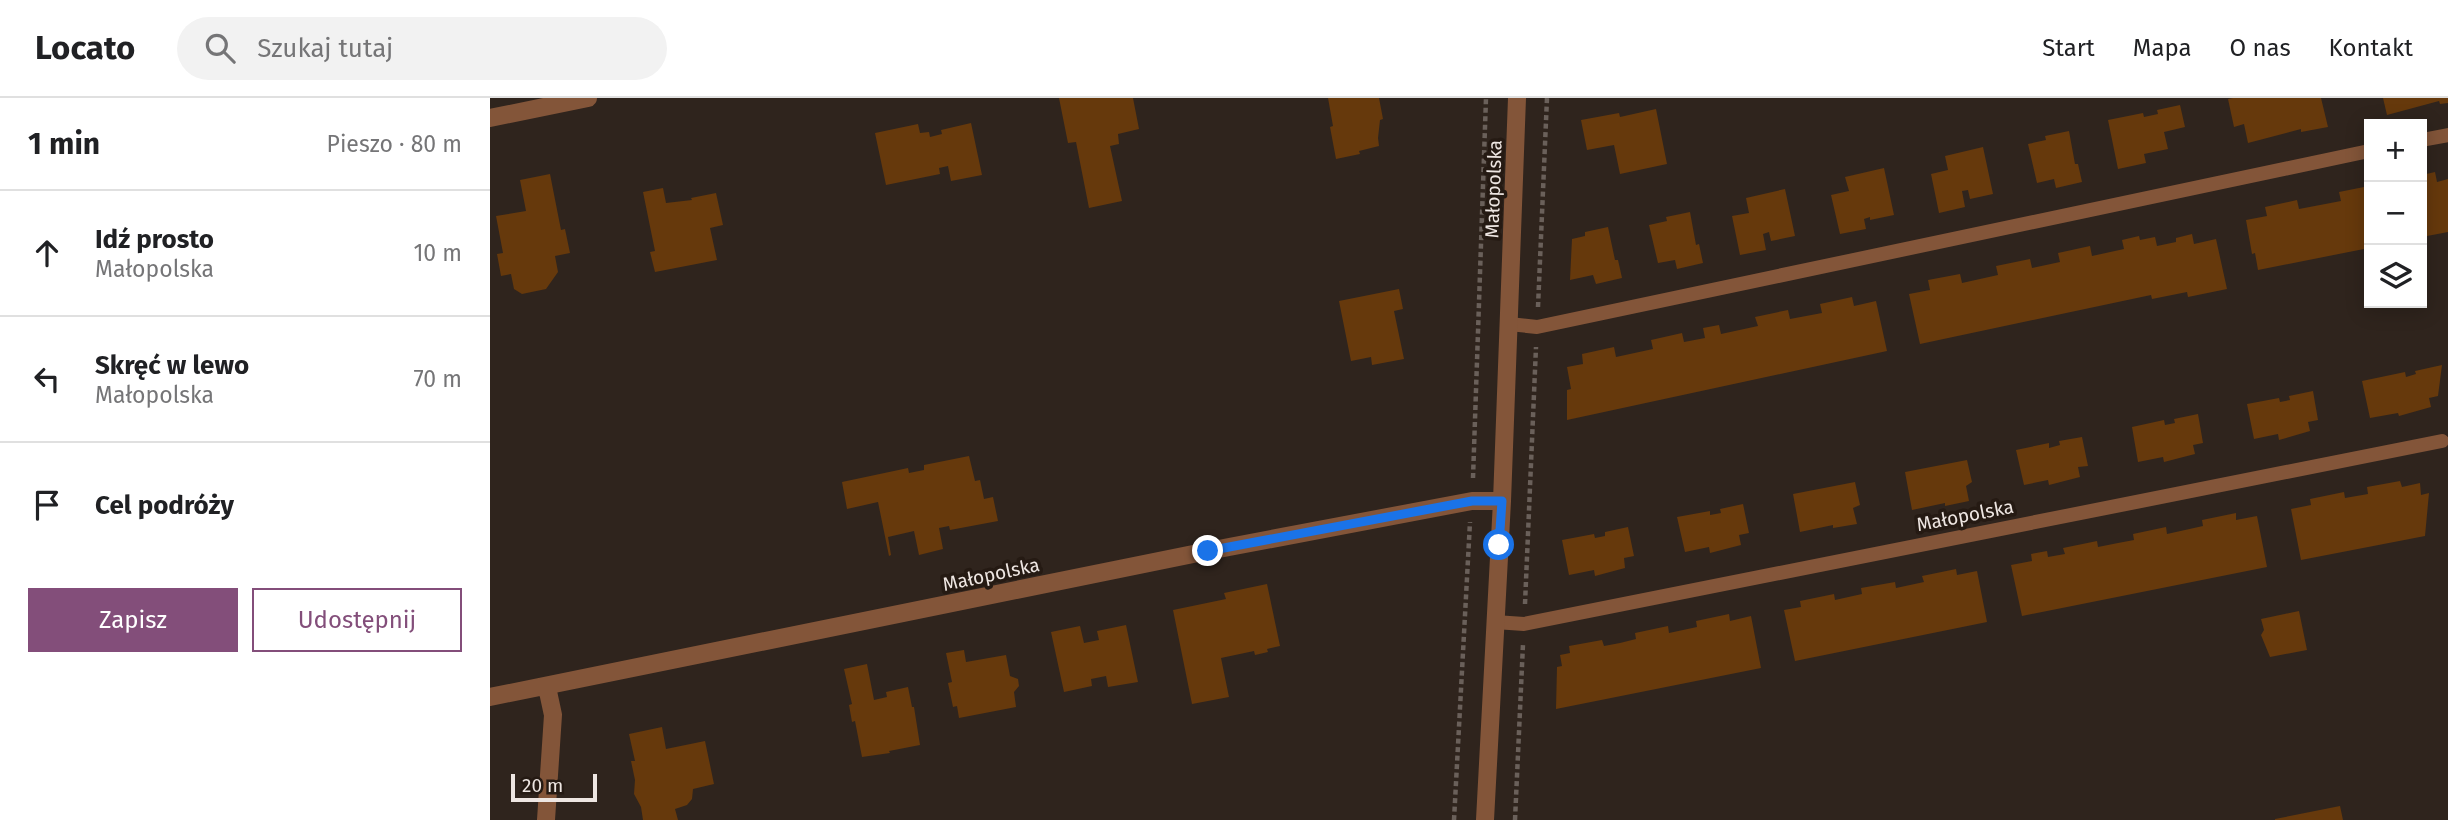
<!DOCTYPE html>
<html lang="pl">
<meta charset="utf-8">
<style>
body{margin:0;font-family:"Fira Sans",sans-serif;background:#f2f2f2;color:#202124}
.controls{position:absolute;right:21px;top:21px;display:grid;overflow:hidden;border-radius:0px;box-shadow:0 4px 18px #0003}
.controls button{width:63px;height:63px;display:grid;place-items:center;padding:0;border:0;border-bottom:2px solid #e0e0e0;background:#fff;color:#202124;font:35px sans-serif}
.scale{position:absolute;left:21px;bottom:18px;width:86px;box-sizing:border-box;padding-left:7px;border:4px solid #eee6e2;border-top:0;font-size:19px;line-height:24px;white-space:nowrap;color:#eee6e2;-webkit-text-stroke:5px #251a13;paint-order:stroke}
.stop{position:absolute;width:21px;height:21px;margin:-16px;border:5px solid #1a73e8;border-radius:50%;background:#fff}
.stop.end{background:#1a73e8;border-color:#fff;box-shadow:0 2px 7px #0008}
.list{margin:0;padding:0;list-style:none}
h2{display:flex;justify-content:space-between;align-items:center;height:91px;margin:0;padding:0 28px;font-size:30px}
h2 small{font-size:23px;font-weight:400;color:#757577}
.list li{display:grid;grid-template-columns:46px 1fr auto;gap:21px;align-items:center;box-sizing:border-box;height:126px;padding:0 28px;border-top:2px solid #e0e0e0}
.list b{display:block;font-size:26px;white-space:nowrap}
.list p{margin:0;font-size:23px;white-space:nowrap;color:#757577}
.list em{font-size:23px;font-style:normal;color:#757577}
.actions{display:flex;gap:14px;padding:21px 28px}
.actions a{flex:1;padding:16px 0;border:2px solid #834e7a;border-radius:0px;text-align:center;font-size:24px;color:#834e7a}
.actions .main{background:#834e7a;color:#fff}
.icon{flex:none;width:38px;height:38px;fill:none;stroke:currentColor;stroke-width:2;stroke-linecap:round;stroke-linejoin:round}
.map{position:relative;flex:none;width:1958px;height:722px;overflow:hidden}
header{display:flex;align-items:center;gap:42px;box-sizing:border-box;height:98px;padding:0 35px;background:#fff;border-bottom:2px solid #e0e0e0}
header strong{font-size:33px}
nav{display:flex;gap:38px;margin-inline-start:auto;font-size:24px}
.search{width:490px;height:63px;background:#f2f2f2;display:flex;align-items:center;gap:18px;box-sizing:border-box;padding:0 24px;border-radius:38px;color:#757577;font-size:26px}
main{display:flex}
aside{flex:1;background:#fff}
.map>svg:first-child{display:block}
</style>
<header>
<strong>Locato</strong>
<div class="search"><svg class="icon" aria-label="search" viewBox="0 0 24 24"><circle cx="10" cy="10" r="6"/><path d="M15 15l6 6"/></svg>Szukaj tutaj</div>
<nav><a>Start</a><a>Mapa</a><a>O nas</a><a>Kontakt</a></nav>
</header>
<main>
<aside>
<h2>1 min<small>Pieszo · 80 m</small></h2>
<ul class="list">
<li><svg class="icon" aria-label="ahead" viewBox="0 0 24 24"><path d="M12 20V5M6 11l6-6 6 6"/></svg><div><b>Idź prosto</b><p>Małopolska</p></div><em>10 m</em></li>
<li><svg class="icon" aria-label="left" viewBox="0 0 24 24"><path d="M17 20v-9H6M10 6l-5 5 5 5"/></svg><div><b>Skręć w lewo</b><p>Małopolska</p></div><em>70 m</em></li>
<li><svg class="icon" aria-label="arrive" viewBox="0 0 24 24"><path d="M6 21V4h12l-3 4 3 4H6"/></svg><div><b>Cel podróży</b></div></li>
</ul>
<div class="actions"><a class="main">Zapisz</a><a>Udostępnij</a></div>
</aside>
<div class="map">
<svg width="1958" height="722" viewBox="0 0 1958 722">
<rect width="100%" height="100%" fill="#2f241d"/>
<path fill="#66390c" d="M569 0H643L649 31 628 36 629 46 620 48 632 103 599 110 586 44 578 45Z
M838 0H889L893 21 890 22 888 40 889 48 869 53 870 56 846 61 840 29 843 28Z
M1743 0H1831L1838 29 1811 34V31L1758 45 1754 26 1744 29 1738 1Z
M1893 0H1958V5L1950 6 1949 3 1897 17Z
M1690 7 1695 29 1674 34 1678 51 1654 56 1656 65 1628 71 1618 22 1653 15 1654 19 1668 16 1667 12Z
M1166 11 1177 66 1130 76 1124 47 1097 52 1091 22 1129 15 1130 19Z
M481 25 492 77 461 83 458 68 449 70 450 76 396 87 385 35 428 26 430 35 439 34 440 39 452 36 451 32Z
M1579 33 1585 66H1588L1592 84 1566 90 1564 81 1547 85 1538 46 1556 42 1555 38Z
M1493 49 1503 96 1480 101 1478 92 1472 93 1475 109 1449 115 1441 76 1458 72 1455 58Z
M1394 70 1404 117 1380 122V119L1374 121 1376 131 1350 136 1341 97 1359 93 1355 79Z
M1945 74 1947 84 1958 81V134L1932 139V77Z
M60 76 71 132 75 131 80 155 65 158 68 174 56 191 32 196 24 191 21 176 11 178 7 156 13 155 6 118 36 113 30 82Z
M1879 88V150L1768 172 1765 155 1762 156 1756 122 1777 118 1775 109 1807 102 1809 111 1851 103 1849 94Z
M173 90 176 105 202 102 201 100 226 95 233 127 220 130 227 162 165 174 160 154 165 153 153 94Z
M1295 91 1305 138 1281 143 1279 134 1273 136 1276 152 1250 157 1242 118 1259 115 1256 100Z
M1200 114 1206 147 1209 146 1213 165 1187 171 1185 162 1168 165 1159 127 1177 123 1176 119Z
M1118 129 1125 162H1128L1132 180 1106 186 1103 177 1080 182 1082 141 1095 138V134Z
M1702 136 1704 146 1726 141 1737 191 1698 199 1697 194 1662 201 1661 197 1430 246 1419 196 1440 192 1438 182 1470 176 1472 185 1508 177 1506 168 1540 161 1542 170 1570 164 1568 155 1600 148 1602 158 1634 151 1632 142 1649 138 1650 142 1665 139 1667 148 1686 144V140Z
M909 191 913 211 904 213 914 261 882 267 881 259 861 263 849 203Z
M1362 199 1364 208 1386 203 1397 253 1077 322V292L1081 291 1077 269 1093 266 1092 256 1124 249 1126 259 1163 251 1161 242 1192 235 1194 244 1215 240 1213 230 1229 227 1231 236 1268 228 1265 219 1298 212 1300 221 1332 215 1330 206Z
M1952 267 1948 298 1939 300 1941 309 1909 318 1908 315 1880 320 1872 283 1915 274 1916 279 1926 276 1925 273Z
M1823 293 1828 322 1818 324 1820 333 1789 342 1788 336 1764 341 1757 306 1789 300 1790 304 1800 302 1799 298Z
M1708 316 1713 345 1703 347 1705 356 1674 364 1673 359 1648 364 1642 329 1674 322 1675 327 1685 325 1684 321Z
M1592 339 1598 368 1588 369 1590 379 1559 387 1558 382 1534 387 1526 352 1559 345V350L1570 347 1569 343Z
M479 358 485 383 490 382 494 401 503 399 508 423 460 432 459 428 449 430 453 451 429 457 424 433 398 439 401 457 399 458 388 404 357 411 352 384 418 370 419 375 434 372V367Z
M1477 362 1482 384 1476 388 1479 403 1455 408V405L1422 412 1415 374Z
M1910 383 1912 389 1930 385 1931 397 1939 395 1935 438 1811 462 1801 411 1821 407 1820 401 1854 394 1855 400 1878 396 1877 389Z
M1365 384 1370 407 1363 410 1367 426 1343 430V427L1310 434 1303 396Z
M1253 406 1259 435 1249 437 1251 447 1220 455 1219 449 1195 454 1187 419 1220 413V417L1231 415 1230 411Z
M1746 415V422L1767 418 1777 469 1532 518 1521 467 1542 463 1541 456 1557 453 1558 459 1575 456 1573 450 1607 443 1608 449 1628 445 1644 442 1643 436 1676 429 1677 436 1713 428 1712 422Z
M1138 429 1144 458 1134 460 1135 470 1105 478 1104 472 1079 477 1072 442 1104 436 1105 440 1115 438V434Z
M1466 471 1467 477 1487 473 1497 524 1305 563 1294 512 1311 509 1310 503 1344 496 1345 502 1372 496 1371 490 1405 484 1406 490 1434 484 1432 478Z
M777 486 790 548 777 551 778 554 765 557 764 553 731 560 739 599 702 606 683 512 736 501 734 495Z
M1809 513 1817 552 1780 559 1771 537 1774 532 1771 521Z
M1239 516 1240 523 1261 518 1271 570 1066 611 1067 569 1072 568 1070 557 1080 555 1079 548 1112 542 1114 548 1130 545 1146 541 1145 535 1178 528 1179 535 1207 529 1206 523Z
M636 527 648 584 618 589 616 578 601 581 602 588 574 594 561 534 590 528 594 545 609 542 607 533Z
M474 552 476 564 516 557 520 578 528 581 529 588 524 594 526 609 469 620 467 608 463 609 458 585 462 584 456 555Z
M377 566 384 602 397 599 396 594 418 589 422 609H424L430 647 399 653 400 655 372 659 365 623 362 624 359 607 362 606 354 571Z
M172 629 176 651 215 643 224 686 203 691 202 701 197 707 185 711 188 722H153L151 709 144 696 145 682 141 663H145L139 636Z
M1850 708 1853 722H1785V721Z"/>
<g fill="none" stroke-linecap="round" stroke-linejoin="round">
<path stroke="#6a605a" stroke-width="4.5" stroke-dasharray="5 3.5" stroke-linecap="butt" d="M1048 209 1057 0
M983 380 996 0
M1035 506 1046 249
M964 722 980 424
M1025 722 1033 546"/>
<path stroke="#835539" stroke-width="14" d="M1932 42 1958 37
M1019 226 1047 229 1879 53
M1005 524 1034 526 1952 343"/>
<path stroke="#835539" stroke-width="18" d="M0 20 98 0
M0 599 718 453 982 403H1012
M56 722 63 617 57 589
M995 722 1012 403 1027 0"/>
</g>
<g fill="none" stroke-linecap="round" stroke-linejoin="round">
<path stroke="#1a73e8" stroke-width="9" d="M718 453 982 403H1012L1009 447"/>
</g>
<g text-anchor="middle" stroke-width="7" stroke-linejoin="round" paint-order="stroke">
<g font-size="19" fill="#eee6e2" stroke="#251a13">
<text transform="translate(1003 91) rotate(-88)" y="7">Małopolska</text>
<text transform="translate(1475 417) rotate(-11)" y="7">Małopolska</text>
<text transform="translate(501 476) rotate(-12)" y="7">Małopolska</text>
</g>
</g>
</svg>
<div class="controls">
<button>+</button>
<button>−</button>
<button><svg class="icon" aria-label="layers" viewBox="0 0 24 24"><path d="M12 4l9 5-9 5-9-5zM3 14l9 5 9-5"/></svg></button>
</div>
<div class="scale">20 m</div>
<div class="stop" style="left:1009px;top:447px"></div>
<div class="stop end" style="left:718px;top:453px"></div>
</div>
</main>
